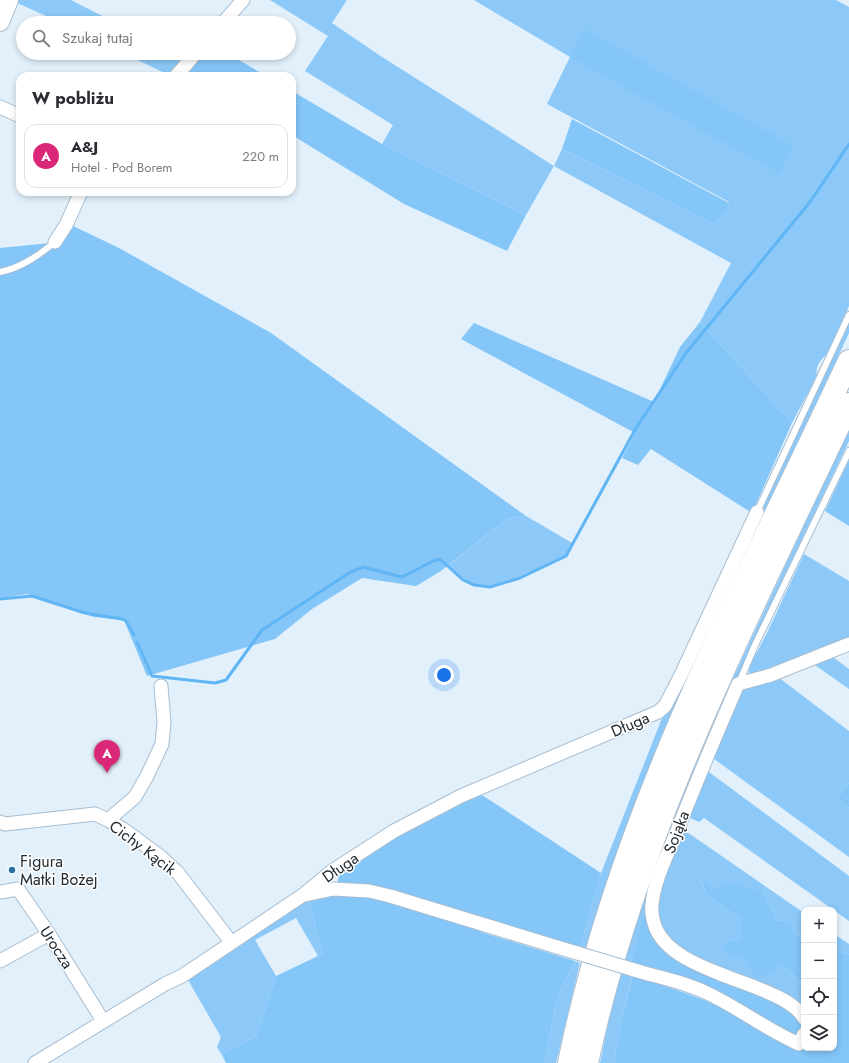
<!DOCTYPE html>
<html lang="pl">
<meta charset="utf-8">
<style>
body{margin:0;font-family:Jost,sans-serif;background:#f2f2f3;color:#2b2b33}
.controls{position:absolute;right:12px;bottom:12px;display:grid;overflow:hidden;border-radius:8px;box-shadow:0 2px 6px #0003}
.controls button{width:36px;height:36px;display:grid;place-items:center;padding:0;border:0;border-bottom:1px solid #e1e1e2;background:#fff;color:#2b2b33;font:20px sans-serif}
.you{position:absolute;left:444px;top:675px;width:14px;height:14px;margin:-10px;border:3px solid #fff;border-radius:50%;background:#1a73e8;box-shadow:0 0 0 6px #1a73e833}
.badge{display:grid;place-items:center;width:26px;height:26px;border-radius:50%;background:#db2777;color:#fff;font-size:13px;font-weight:700}
.pin{position:absolute;translate:-50% -33px;filter:drop-shadow(0 1px 2px #0008)}
.pin::after{content:'';position:absolute;top:21px;width:14px;height:12px;background:inherit;clip-path:polygon(0 0,100% 0,50% 100%)}
.list{margin:0;padding:0;list-style:none}
h2{display:flex;justify-content:space-between;align-items:center;height:52px;margin:0;padding:0 16px;font-size:17px}
h2 small{font-size:13px;font-weight:400;color:#7c7c81}
.list li{display:grid;grid-template-columns:26px 1fr auto;gap:12px;align-items:center;box-sizing:border-box;height:64px;margin:0 8px 8px;padding:0 8px;border:1px solid #e1e1e2;border-radius:12px}
.list b{display:block;font-size:15px;white-space:nowrap}
.list p{margin:0;font-size:13px;white-space:nowrap;color:#7c7c81}
.list em{font-size:13px;font-style:normal;color:#7c7c81}
.icon{flex:none;width:22px;height:22px;fill:none;stroke:currentColor;stroke-width:2;stroke-linecap:round;stroke-linejoin:round}
.map{position:relative;flex:none;width:849px;height:1063px;overflow:hidden}
.search{position:absolute;background:#fff;box-shadow:0 2px 6px #0003;left:16px;top:16px;width:280px;height:44px;display:flex;align-items:center;gap:10px;box-sizing:border-box;padding:0 14px;border-radius:22px;color:#7c7c81;font-size:15px}
.panel{position:absolute;background:#fff;box-shadow:0 2px 6px #0003;left:16px;top:72px;width:280px;height:124px;border-radius:12px}
.map>svg:first-child{display:block}
</style>
<div class="map">
<svg width="849" height="1063" viewBox="0 0 849 1063">
<rect width="100%" height="100%" fill="#e1f0fb"/>
<path fill="#8cc9f8" d="M19 0H71L116 23H62L17 3Z
M270 0H347L332 23 379 55 554 166 562 149 715 224 729 202 547 104 570 57 474 0H836L849 7V306L827 354C820 360 815 367 817 376L792 423 700 322 731 263 554 166 526 215 382 144 393 125 305 71 328 36Z
M123 53H173L185 59 169 75Z
M849 323V333L713 625 653 759 618 849 586 950 580 948 601 873 664 713Z
M849 429V441L751 646 681 807 664 850 631 962 624 961 661 847 733 678Z
M526 516 574 544 567 557 497 586H472L448 566 507 519Z
M804 554 849 581V640L753 675 749 673V667L766 635Z
M830 655 849 669V689L812 663Z
M778 677 849 731V783L837 798 849 808V857L710 756 740 693 751 684Z
M705 769 849 876V921L704 818 699 822 686 816Z
M681 828 804 913V938L795 934 789 922 777 920 762 891 713 890 701 881 706 894 742 920V937L725 942 781 964 804 985V1009L697 958 677 946 665 934 659 918 657 890Z
M309 901 323 956H318L296 918 255 940 276 976 256 1036 222 1055 217 1047 221 1037 188 980 298 903Z
M834 934 849 944V955L834 949Z
M575 961 580 963 556 1063H545L556 1001Z
M621 972 632 975 621 1021 614 1063H600L609 1019Z"/>
<path fill="#84c6f8" d="M584 29 793 146 779 173 570 57Z
M202 53H227L266 76H194L186 71Z
M292 91 382 144 526 215 507 251 404 204 292 135Z
M572 119 729 203 715 224 562 149Z
M71 225 119 248 271 333 526 516 507 519 441 571 416 586 362 578 312 609 275 639 147 676 124 620 94 617 27 594 0 598V248L50 243Z
M700 322 792 423 752 513 651 449 638 465 622 458 635 433 461 339 474 323 654 402 680 347Z
M849 460V526L825 511Z
M849 783V808L837 798Z
M479 793 601 873 580 948 338 883V872L426 818Z
M701 880 713 890 729 883 762 891 777 920 790 922 795 934 804 938V985L781 964 757 979 742 957 723 952 725 942 742 937V920L706 894Z
M334 893 386 898 457 920 481 932 575 961 556 1001 545 1063H226L222 1055 256 1036 276 976 318 956H323L309 901Z
M644 915 653 932 667 949 775 1001 798 1016 803 1024 800 1031 795 1038 703 987 672 973 631 962Z
M834 949 849 955V1063H614L621 1021 632 976C692 992 747 1018 804 1043V1048H834Z"/>
<g fill="none" stroke-linecap="round" stroke-linejoin="round">
<path stroke="#60b5f4" stroke-width="3" d="M351 572 363 567 402 577 433 561 440 559 463 580 474 585 490 587 520 578 566 556 636 428 686 353 810 202 849 144
M0 599 32 596 85 613 122 619 126 621 134 635
M137 642 152 676 215 683 226 680 262 630 349 573"/>
<defs>
<path id="lane" d="M0 272C21 268 39 255 55 242
M757 512 849 315
M739 683 755 645 849 451"/>
<path id="street" d="M223 23 243 0
M176 76 196 53
M0 107 20 116
M55 242 66 225 81 192
M108 820 135 797 147 776 162 744 164 722 161 686
M0 822 5 824 95 814 108 820 126 831 161 857 178 873 231 942
M0 892 18 889 49 934 103 1021
M305 895 333 889 369 891 390 896 557 947
M0 961 49 934
M648 974C668 979 688 984 707 993 739 1008 767 1030 799 1044L804 1034
M804 1018C793 998 748 985 728 977 703 967 668 955 656 929 653 921 651 913 652 905 654 881 666 858 675 836 695 785 716 735 738 684L771 675 849 644
M35 1063 165 984 182 976 303 895 332 871 394 831 461 796 658 712 665 706 680 677 757 512"/>
<path id="secondary" d="M0 22 9 0"/>
<path id="highway" d="M569 1063C619 815 742 589 849 361
M587 1063C637 830 748 618 849 404"/>
</defs>
<use href="#lane" stroke="#a7bdd0" stroke-width="8"/>
<use href="#street" stroke="#a7bdd0" stroke-width="15"/>
<use href="#secondary" stroke="#a7bdd0" stroke-width="20"/>
<use href="#highway" stroke="#a7bdd0" stroke-width="24"/>
<use href="#lane" stroke="#fff" stroke-width="6"/>
<use href="#street" stroke="#fff" stroke-width="13"/>
<use href="#secondary" stroke="#fff" stroke-width="18"/>
<use href="#highway" stroke="#fff" stroke-width="22"/>
<defs>
<path id="street-bridge" d="M557 947 648 974"/>
</defs>
<use href="#street-bridge" stroke="#a7bdd0" stroke-width="15" stroke-linecap="butt"/>
<use href="#street-bridge" stroke="#fff" stroke-width="13"/>
</g>
<circle fill="#2874a7" stroke="#fff" stroke-width="1.5" cx="12" cy="870" r="4"/>
<g text-anchor="middle" stroke-width="3" stroke-linejoin="round" paint-order="stroke">
<g font-size="16" fill="#222b32" stroke="#fff">
<text transform="translate(630 724) rotate(-23)" y="6">Długa</text>
<text transform="translate(676 832) rotate(-69)" y="6">Sojąka</text>
<text transform="translate(143 847) rotate(37)" y="6">Cichy Kącik</text>
<text transform="translate(340 867) rotate(-35)" y="6">Długa</text>
<text transform="translate(57 947) rotate(57)" y="6">Urocza</text>
</g>
<g font-size="16" fill="#222b32" stroke="#fff" text-anchor="start">
<text x="20" y="867">Figura<tspan x="20" dy="18">Matki Bożej</tspan></text>
</g>
</g>
</svg>
<div class="controls">
<button>+</button>
<button>−</button>
<button><svg class="icon" aria-label="locate" viewBox="0 0 24 24"><circle cx="12" cy="12" r="6"/><path d="M12 2v4M12 18v4M2 12h4M18 12h4"/></svg></button>
<button><svg class="icon" aria-label="layers" viewBox="0 0 24 24"><path d="M12 4l9 5-9 5-9-5zM3 14l9 5 9-5"/></svg></button>
</div>
<div class="you"></div>
<div class="pin badge" style="left:107px;top:773px">A</div>
<div class="search"><svg class="icon" aria-label="search" viewBox="0 0 24 24"><circle cx="10" cy="10" r="6"/><path d="M15 15l6 6"/></svg>Szukaj tutaj</div>
<section class="panel">
<h2>W pobliżu<small></small></h2>
<ul class="list">
<li><span class="badge">A</span><div><b>A&amp;J</b><p>Hotel · Pod Borem</p></div><em>220 m</em></li>
</ul>
</section>
</div>
